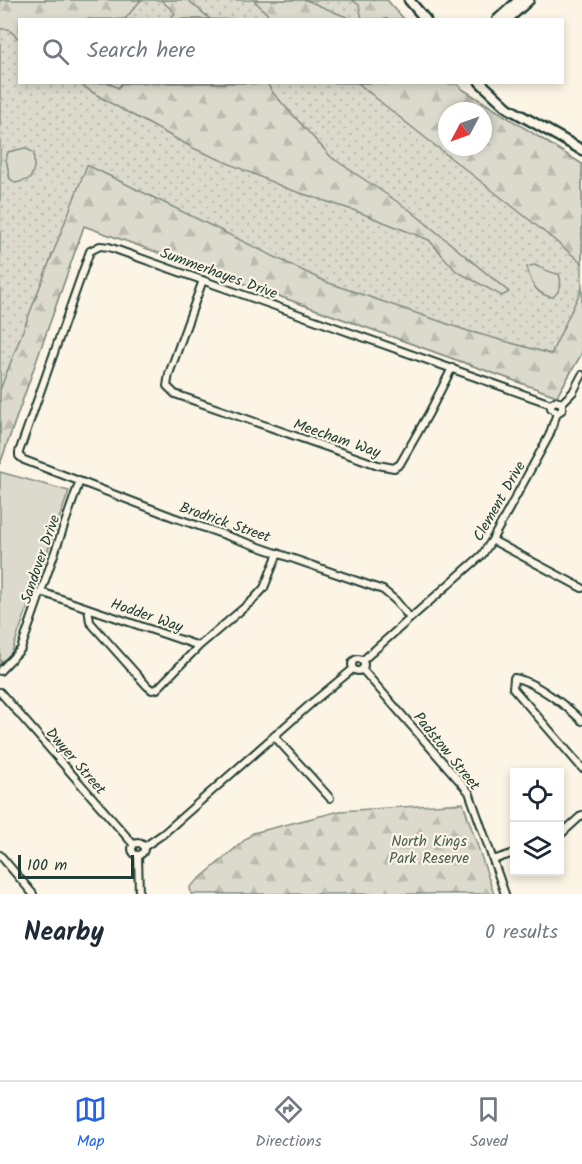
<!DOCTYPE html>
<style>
body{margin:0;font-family:Kalam,sans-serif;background:#f2f2f3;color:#1f2937}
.controls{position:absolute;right:18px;bottom:18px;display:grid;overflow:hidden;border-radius:0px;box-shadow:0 3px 9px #0003}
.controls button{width:54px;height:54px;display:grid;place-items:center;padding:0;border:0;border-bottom:2px solid #e0e1e3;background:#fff;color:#1f2937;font:30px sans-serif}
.compass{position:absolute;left:438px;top:102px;width:54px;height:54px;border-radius:50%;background:#fff;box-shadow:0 3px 9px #0003;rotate:229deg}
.scale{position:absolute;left:18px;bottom:15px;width:116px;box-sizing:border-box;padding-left:6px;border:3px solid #1f3d34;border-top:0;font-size:16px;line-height:21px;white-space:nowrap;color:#1f3d34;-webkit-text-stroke:4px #fcf5e5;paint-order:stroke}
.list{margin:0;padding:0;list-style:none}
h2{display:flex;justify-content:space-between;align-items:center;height:78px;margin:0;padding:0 24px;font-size:26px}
h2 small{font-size:20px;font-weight:400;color:#747a83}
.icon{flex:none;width:33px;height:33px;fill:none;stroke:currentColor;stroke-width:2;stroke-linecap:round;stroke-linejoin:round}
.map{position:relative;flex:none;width:582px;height:894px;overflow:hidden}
.search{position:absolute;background:#fff;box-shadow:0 3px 9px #0003;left:18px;right:18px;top:18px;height:66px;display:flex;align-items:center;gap:15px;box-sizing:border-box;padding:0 21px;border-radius:0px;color:#747a83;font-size:22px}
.sheet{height:186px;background:#fff}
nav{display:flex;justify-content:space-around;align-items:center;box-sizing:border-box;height:84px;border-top:2px solid #e0e1e3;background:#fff;font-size:16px;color:#747a83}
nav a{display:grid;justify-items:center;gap:3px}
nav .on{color:#2563eb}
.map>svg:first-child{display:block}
</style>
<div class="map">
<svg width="582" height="894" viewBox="0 0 582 894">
<defs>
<pattern id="grass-dots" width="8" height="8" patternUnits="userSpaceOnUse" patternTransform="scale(1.5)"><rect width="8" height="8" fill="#dcdacc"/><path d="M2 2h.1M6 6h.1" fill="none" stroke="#bcbcb0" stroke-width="1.8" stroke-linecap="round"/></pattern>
<pattern id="forest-firs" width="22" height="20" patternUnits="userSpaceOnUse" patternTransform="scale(1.5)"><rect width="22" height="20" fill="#dcdacc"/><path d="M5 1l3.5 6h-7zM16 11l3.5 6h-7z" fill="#bcbcb0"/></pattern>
</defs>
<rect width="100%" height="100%" fill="#fcf5e5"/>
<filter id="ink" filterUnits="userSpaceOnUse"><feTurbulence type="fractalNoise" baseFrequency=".0167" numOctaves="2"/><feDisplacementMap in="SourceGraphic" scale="12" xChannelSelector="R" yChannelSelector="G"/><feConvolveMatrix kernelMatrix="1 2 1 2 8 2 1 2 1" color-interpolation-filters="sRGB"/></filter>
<g filter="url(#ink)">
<path fill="url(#grass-dots)" stroke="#7e8c80" stroke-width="1.5" fill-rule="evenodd" d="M0 0H387L404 19 20 20V82L457 83 462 89 582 164V353L557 396 84 226 0 464ZM447 111H483V147H447Z"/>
<path fill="url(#forest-firs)" stroke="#7e8c80" stroke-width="1.5" fill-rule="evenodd" d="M0 0H141L125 19 20 20 19 39 8 29H0Z
M161 0H188L210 19H170L175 13Z
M254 0H306L351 19H272Z
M352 0H387L404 19H362L359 5Z
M122 83H267L273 93 331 157 411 211 509 292 502 296 456 271 429 240 356 211 288 189 193 148 105 100 78 83H109L118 88Z
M358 83H457L462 89 582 164V263C509 201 431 145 358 83ZM447 111H483V147H447Z
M87 165 326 282 468 331 551 354 582 288V353L557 396 84 226 0 464V390Z
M463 803 494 894H191L190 887 253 833 340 811Z"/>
<path fill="#dcdacc" stroke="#7e8c80" stroke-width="1.5" d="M25 148 34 153V168L30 179 16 183 10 179 6 159 8 152Z
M534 265C543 268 549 273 559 274 562 283 561 291 553 297 537 296 530 282 527 267Z
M0 472 69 491 11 654 0 663Z"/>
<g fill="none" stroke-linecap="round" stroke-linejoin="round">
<defs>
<path id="street" d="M203 280 169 374 167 386 175 394 378 465 394 468 400 464 429 413 452 368
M562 403 573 392 582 375
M492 540 582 588
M41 592 199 646
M88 608 90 622 147 686 152 690 157 689 199 646 253 600 264 588 278 553
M410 618 395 600 383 590 173 517 24 460 19 456V452L90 251 100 246 109 247 551 404
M352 665a6 6 0 1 1 12 0a6 6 0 1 1-12 0Z
M362 661 482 555 492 540 549 436 557 413 562 410V403L555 401 551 404V408L557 413
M362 669 469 792 505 894
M0 671 21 649 79 483
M0 692 134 845
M582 721C569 708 533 680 514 678L513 688 582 768
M274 736 330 798
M560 835 582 815
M132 849a6 6 0 1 1 12 0a6 6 0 1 1-12 0Z
M144 847 163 834 314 701 353 669
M0 855 33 894
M138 855 139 894
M493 860 514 853"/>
<path id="secondary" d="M409 0 426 20
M497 20 519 0
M507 20 529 0
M480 82 508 108 582 150"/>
</defs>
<use href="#street" stroke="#1f3d34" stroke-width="10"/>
<use href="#secondary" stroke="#1f3d34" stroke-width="13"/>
<use href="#street" stroke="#fcf5e5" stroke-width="6"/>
<use href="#secondary" stroke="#fcf5e5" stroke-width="8"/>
</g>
</g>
<g text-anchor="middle" stroke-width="4.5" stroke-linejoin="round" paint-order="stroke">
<g font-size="15" fill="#1f3d34" stroke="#fcf5e5">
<text transform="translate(219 273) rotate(20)" y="5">Summerhayes Drive</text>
<text transform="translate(337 438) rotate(19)" y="5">Meecham Way</text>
<text transform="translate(499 501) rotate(-60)" y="5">Clement Drive</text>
<text transform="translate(225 522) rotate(19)" y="5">Brodrick Street</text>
<text transform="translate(40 559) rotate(-71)" y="5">Sandover Drive</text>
<text transform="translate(147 615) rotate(19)" y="5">Hodder Way</text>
<text transform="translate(447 751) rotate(51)" y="5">Padstow Street</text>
<text transform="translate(76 761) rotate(49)" y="5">Dwyer Street</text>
</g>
<g font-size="15" fill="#455c52" stroke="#fcf5e5">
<text x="429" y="846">North Kings<tspan x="429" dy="17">Park Reserve</tspan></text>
</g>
</g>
</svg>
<div class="controls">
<button><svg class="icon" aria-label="locate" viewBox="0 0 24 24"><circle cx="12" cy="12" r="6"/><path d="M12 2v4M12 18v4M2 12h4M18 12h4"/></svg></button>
<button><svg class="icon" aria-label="layers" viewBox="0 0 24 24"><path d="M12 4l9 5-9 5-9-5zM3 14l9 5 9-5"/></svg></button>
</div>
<svg class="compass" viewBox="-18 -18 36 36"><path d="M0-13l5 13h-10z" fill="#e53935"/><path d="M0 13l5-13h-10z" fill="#747a83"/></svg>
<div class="scale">100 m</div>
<div class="search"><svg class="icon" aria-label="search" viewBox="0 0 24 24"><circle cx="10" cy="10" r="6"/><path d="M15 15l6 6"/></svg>Search here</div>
</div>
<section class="sheet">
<h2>Nearby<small>0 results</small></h2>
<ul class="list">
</ul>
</section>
<nav>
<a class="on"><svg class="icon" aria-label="map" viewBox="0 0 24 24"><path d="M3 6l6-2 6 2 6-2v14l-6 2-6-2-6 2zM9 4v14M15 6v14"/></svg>Map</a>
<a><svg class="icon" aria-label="directions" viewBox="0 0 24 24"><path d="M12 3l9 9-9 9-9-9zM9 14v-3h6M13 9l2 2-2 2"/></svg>Directions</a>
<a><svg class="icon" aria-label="saved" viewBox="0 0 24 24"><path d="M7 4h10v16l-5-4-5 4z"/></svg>Saved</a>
</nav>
